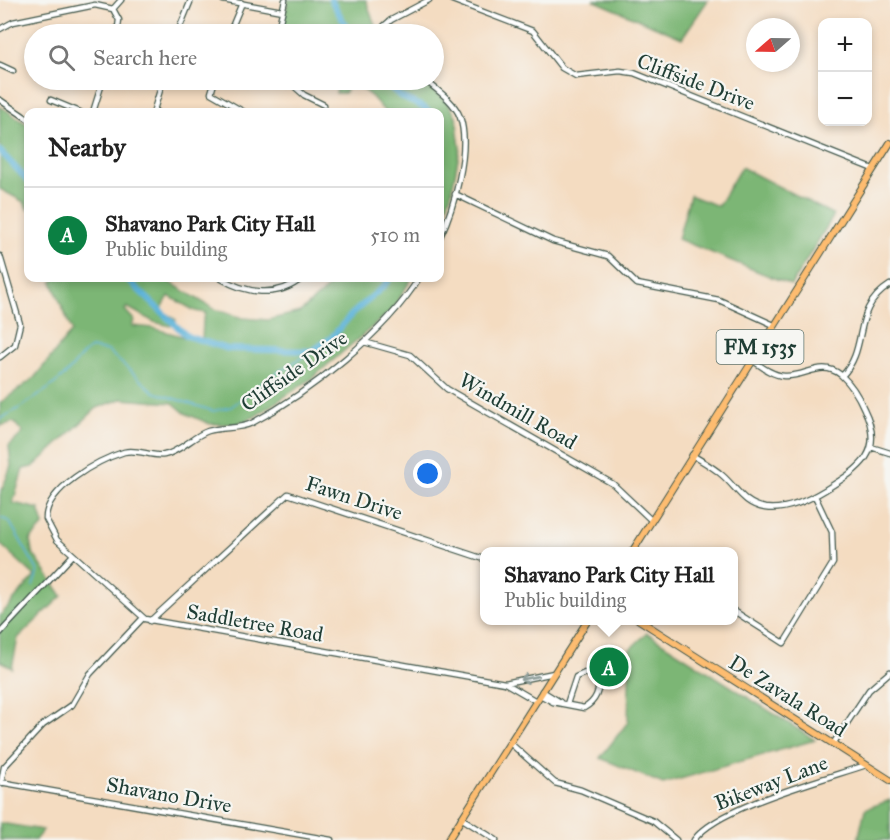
<!DOCTYPE html>
<meta charset="utf-8">
<style>
body{margin:0;font-family:"IM FELL Great Primer",serif;background:#f2f2f2;color:#222}
.controls{position:absolute;right:18px;top:18px;display:grid;overflow:hidden;border-radius:12px;box-shadow:0 3px 9px #0003}
.controls button{width:54px;height:54px;display:grid;place-items:center;padding:0;border:0;border-bottom:2px solid #e0e0e0;background:#fff;color:#222;font:30px sans-serif}
.compass{position:absolute;left:746px;top:18px;width:54px;height:54px;border-radius:50%;background:#fff;box-shadow:0 3px 9px #0003;rotate:250deg}
.you{position:absolute;left:428px;top:474px;width:21px;height:21px;margin:-15px;border:4px solid #fff;border-radius:50%;background:#1a73e8;box-shadow:0 0 0 9px #1a73e833}
.badge{display:grid;place-items:center;width:39px;height:39px;border-radius:50%;background:#0b8043;color:#fff;font-size:20px;font-weight:700}
.pin{position:absolute;translate:-50% -50%;border:3px solid #fff;box-shadow:0 2px 6px #0006}
.popup{position:absolute;left:480px;top:547px;width:258px;height:78px;box-sizing:border-box;display:grid;place-content:center;border-radius:12px;background:#fff;filter:drop-shadow(0 2px 4px #0005);font-size:20px;white-space:nowrap;color:#767676}
.popup b{font-size:22px;color:#222}
.popup::after{content:'';position:absolute;left:50%;top:100%;margin-left:-12px;border:12px solid transparent;border-top-color:#fff}
.list{margin:0;padding:0;list-style:none}
h2{display:flex;justify-content:space-between;align-items:center;height:78px;margin:0;padding:0 24px;font-size:26px}
h2 small{font-size:20px;font-weight:400;color:#767676}
.list li{display:grid;grid-template-columns:39px 1fr auto;gap:18px;align-items:center;box-sizing:border-box;height:96px;padding:0 24px;border-top:2px solid #e0e0e0}
.list b{display:block;font-size:22px;white-space:nowrap}
.list p{margin:0;font-size:20px;white-space:nowrap;color:#767676}
.list em{font-size:20px;font-style:normal;color:#767676}
.icon{flex:none;width:33px;height:33px;fill:none;stroke:currentColor;stroke-width:2;stroke-linecap:round;stroke-linejoin:round}
.map{position:relative;flex:none;width:890px;height:840px;overflow:hidden}
.search{position:absolute;background:#fff;box-shadow:0 3px 9px #0003;left:24px;top:24px;width:420px;height:66px;display:flex;align-items:center;gap:15px;box-sizing:border-box;padding:0 21px;border-radius:33px;color:#767676;font-size:22px}
.panel{position:absolute;background:#fff;box-shadow:0 3px 9px #0003;left:24px;top:108px;width:420px;height:174px;border-radius:12px}
.map>svg:first-child{display:block}
</style>
<div class="map">
<svg width="890" height="840" viewBox="0 0 890 840">
<rect width="100%" height="100%" fill="#f6f6f2"/>
<filter id="ink" filterUnits="userSpaceOnUse"><feTurbulence type="fractalNoise" baseFrequency=".0167" numOctaves="2"/><feDisplacementMap in="SourceGraphic" scale="12" xChannelSelector="R" yChannelSelector="G"/><feConvolveMatrix kernelMatrix="1 2 1 2 8 2 1 2 1" color-interpolation-filters="sRGB"/></filter>
<filter id="wash" filterUnits="userSpaceOnUse"><feTurbulence type="fractalNoise" baseFrequency=".008" numOctaves="4" result="noise"/><feDisplacementMap in="SourceGraphic" scale="24" xChannelSelector="R" yChannelSelector="G"/><feGaussianBlur stdDeviation="1.35" result="paint"/><feColorMatrix in="noise" values="0 0 0 0 0 0 0 0 0 0 0 0 0 0 0 0 0 1.4 0 .05"/><feComposite in="paint" operator="in"/></filter>
<g filter="url(#wash)">
<rect width="100%" height="100%" fill="#f4dcc1"/>
<path fill="#7cb675" stroke="#4e7a54" stroke-width="1.5" fill-rule="evenodd" d="M288 0H366L378 34H281Z
M593 0H708L682 38Z
M338 80H349L345 93H336Z
M363 80H420L447 102 456 116 460 148 452 190 440 230V112H385L372 97 358 86 363 83Z
M0 106 28 125V211L24 202 0 189Z
M741 167 834 215 791 285 678 239 690 195 718 206Z
M56 278H163L214 309 243 318 268 320 300 312 339 278H412L392 310 311 379 254 417 236 424H210L185 413 173 403 121 399 97 408 33 467 23 469 13 503 39 509 44 525 30 540 32 552 62 596 18 638 12 668 0 661V616L35 576 0 544V495L11 466 9 446 23 433 14 422 0 426V403L34 378 72 331 52 282ZM169 296 195 311 206 313 203 321 202 342 153 328 132 326 134 320 125 310 127 307 154 322 170 326 176 320 161 310Z
M647 633 815 740 663 784 600 758 628 722 630 649Z
M890 800V840H858L865 809Z
M0 823 43 830 35 840H0Z"/>
<g fill="none" stroke-linecap="round" stroke-linejoin="round">
<path stroke="#5db3d9" stroke-width="1.5" d="M0 419C23 407 47 391 66 374 76 365 79 355 91 348L108 351 154 392 213 411 231 407 266 380 312 351
M0 518 9 521 38 571 33 586"/>
<path stroke="#5db3d9" stroke-width="6" d="M331 0 351 34
M382 80 401 97 425 108 429 112
M0 151 28 181
M126 278 187 336 228 349 312 351 331 338 352 314 384 286 390 278"/>
</g>
</g>
<g filter="url(#ink)">
<g fill="none" stroke-linecap="round" stroke-linejoin="round">
<defs>
<path id="minor" d="M223 0 282 11
M452 0 533 31 562 68 576 76 620 71 634 73 873 169
M113 9 119 20 117 34
M113 9 121 0
M0 29 13 22 95 5 113 9
M177 34 191 0
M229 34 242 3
M277 34 285 0
M383 34 384 26 391 20 429 0
M0 65 13 71
M215 80 211 93 244 112
M287 80 304 95 324 105
M425 80C437 90 454 101 460 117 471 149 454 208 440 237
M0 100 28 119
M51 100 80 112
M93 112 103 80
M157 112 154 110 163 80
M455 194 553 241 608 256 637 284 719 300 774 325
M0 256 20 324 15 345 0 357
M220 278C245 293 277 299 302 278
M419 278C386 332 309 393 252 423 238 430 223 426 208 431 193 436 180 452 164 455 151 457 137 448 124 452 98 460 45 489 46 519L57 540 145 619 505 683 536 701
M364 342 410 355 447 389 613 484 651 520
M842 376C870 347 850 310 890 285
M871 447 890 453
M692 455C702 461 713 467 722 475 737 488 743 504 765 508 786 511 807 501 825 490 859 469 886 453 864 409 859 397 851 384 841 375 821 359 805 378 784 376 772 375 762 367 752 360
M734 611 784 643 833 563 832 532 815 496
M150 621 288 494 484 559
M0 633 73 555
M505 683 554 673
M542 691 560 702
M540 695 553 702 584 708C595 702 602 689 596 678L585 673 576 677 567 704
M510 743 555 783 581 790 653 821 676 840
M833 744 869 690 890 672
M0 782 331 840
M1 783 4 767 43 725 72 705 90 674 143 618
M461 818 496 840
M694 840C717 807 825 779 866 765"/>
<path id="major" d="M632 552 890 143
M639 620 890 780
M448 840 588 620"/>
</defs>
<use href="#minor" stroke="#3f5549" stroke-width="7"/>
<use href="#major" stroke="#3f5549" stroke-width="8"/>
<use href="#minor" stroke="#fff" stroke-width="4.5"/>
<use href="#major" stroke="#fdbc70" stroke-width="6"/>
</g>
<defs><path id="oneway-shaft" d="M-6 0H5M1.5-3L5.5 0L1.5 3" fill="none" stroke-width="1.6" stroke-linecap="round" stroke-linejoin="round" transform="scale(1.5)"/></defs>
<use stroke="#8f9e9a" href="#oneway-shaft" transform="translate(529 678) rotate(169)"/>
</g>
<g text-anchor="middle" stroke-width="4.5" stroke-linejoin="round" paint-order="stroke">
<rect fill="#f6f6f2" stroke="#60746d" stroke-width="1.5" x="716.5" y="330" width="87" height="34" rx="4.5"/>
<g font-size="20" font-weight="bold" fill="#1f3d34">
<text x="760" y="354">FM 1535</text>
</g>
<g font-size="21" fill="#1f3d34" stroke="#f6f6f2">
<text transform="translate(696 82) rotate(21)" y="7">Cliffside Drive</text>
<text transform="translate(294 371) rotate(-35)" y="7">Cliffside Drive</text>
<text transform="translate(518 411) rotate(30)" y="7">Windmill Road</text>
<text transform="translate(354 498) rotate(18)" y="7">Fawn Drive</text>
<text transform="translate(255 623) rotate(10)" y="7">Saddletree Road</text>
<text transform="translate(788 696) rotate(32)" y="7">De Zavala Road</text>
<text transform="translate(771 783) rotate(-21)" y="7">Bikeway Lane</text>
<text transform="translate(169 795) rotate(10)" y="7">Shavano Drive</text>
</g>
</g>
</svg>
<div class="controls">
<button>+</button>
<button>−</button>
</div>
<svg class="compass" viewBox="-18 -18 36 36"><path d="M0-13l5 13h-10z" fill="#e53935"/><path d="M0 13l5-13h-10z" fill="#767676"/></svg>
<div class="you"></div>
<div class="pin badge" style="left:609px;top:667px">A</div>
<div class="popup"><b>Shavano Park City Hall</b>Public building</div>
<div class="search"><svg class="icon" aria-label="search" viewBox="0 0 24 24"><circle cx="10" cy="10" r="6"/><path d="M15 15l6 6"/></svg>Search here</div>
<section class="panel">
<h2>Nearby<small></small></h2>
<ul class="list">
<li><span class="badge">A</span><div><b>Shavano Park City Hall</b><p>Public building</p></div><em>510 m</em></li>
</ul>
</section>
</div>
